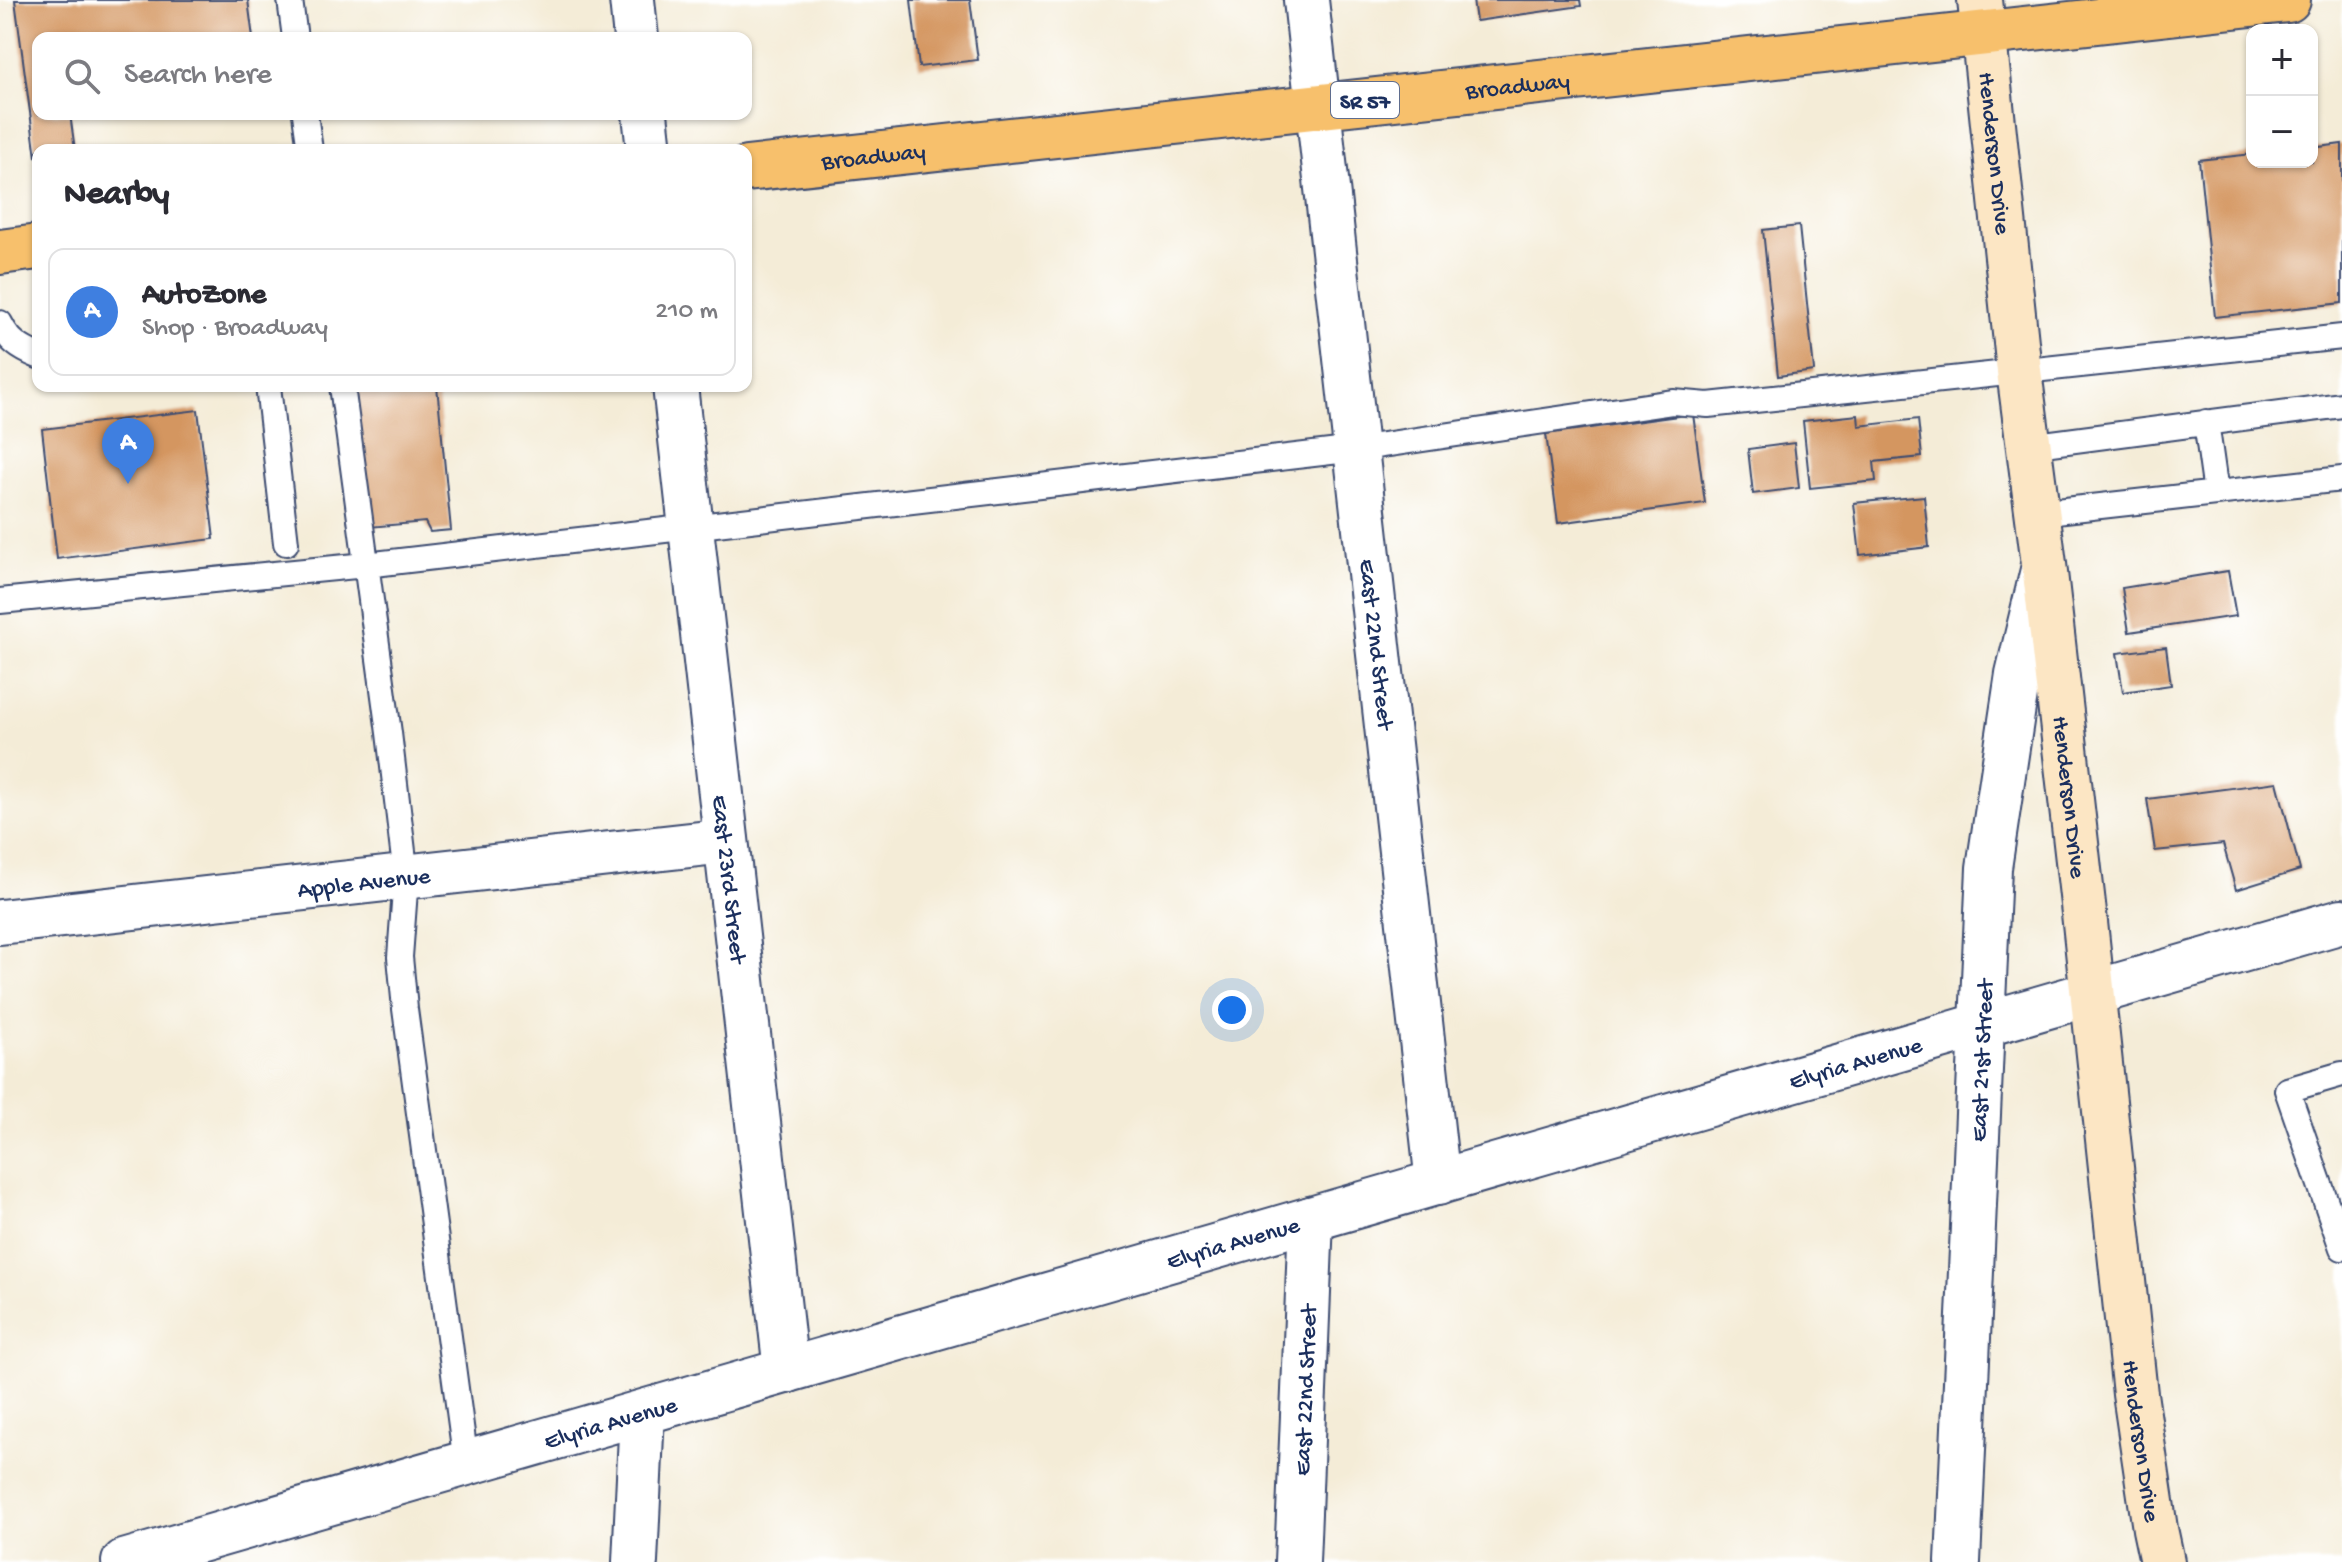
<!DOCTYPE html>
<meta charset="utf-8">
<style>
body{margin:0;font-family:"Gochi Hand",sans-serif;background:#f2f2f3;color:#2b2b33}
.controls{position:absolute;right:24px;top:24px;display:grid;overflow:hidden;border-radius:16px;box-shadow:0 2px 6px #0004}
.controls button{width:72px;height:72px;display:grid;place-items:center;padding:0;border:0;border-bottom:2px solid #e1e1e2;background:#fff;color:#2b2b33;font:40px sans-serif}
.you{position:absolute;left:1232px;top:1010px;width:28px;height:28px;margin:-20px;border:6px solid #fff;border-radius:50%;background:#1a73e8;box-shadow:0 0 0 12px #1a73e833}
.badge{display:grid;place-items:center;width:52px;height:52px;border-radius:50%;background:#d1495b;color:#fff;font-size:26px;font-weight:700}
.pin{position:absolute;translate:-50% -66px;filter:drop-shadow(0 2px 4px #0008)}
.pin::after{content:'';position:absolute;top:42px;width:28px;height:24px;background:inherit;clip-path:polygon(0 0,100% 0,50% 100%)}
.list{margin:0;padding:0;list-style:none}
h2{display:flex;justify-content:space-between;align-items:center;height:104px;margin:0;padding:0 32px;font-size:34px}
h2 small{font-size:26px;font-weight:400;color:#7c7c81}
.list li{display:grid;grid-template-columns:52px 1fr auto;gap:24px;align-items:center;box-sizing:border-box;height:128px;margin:0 16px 16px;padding:0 16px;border:2px solid #e1e1e2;border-radius:16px}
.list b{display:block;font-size:30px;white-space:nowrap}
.list p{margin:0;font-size:26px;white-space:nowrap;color:#7c7c81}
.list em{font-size:26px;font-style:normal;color:#7c7c81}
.icon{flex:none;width:44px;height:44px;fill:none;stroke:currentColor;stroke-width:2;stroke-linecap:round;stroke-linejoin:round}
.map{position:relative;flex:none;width:2342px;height:1562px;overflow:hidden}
.search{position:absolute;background:#fff;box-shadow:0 2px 6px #0004;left:32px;top:32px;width:720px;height:88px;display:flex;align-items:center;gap:20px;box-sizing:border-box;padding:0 28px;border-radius:16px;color:#7c7c81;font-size:30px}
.panel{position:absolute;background:#fff;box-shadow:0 2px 6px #0004;left:32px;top:144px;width:720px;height:248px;border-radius:16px}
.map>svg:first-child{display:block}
</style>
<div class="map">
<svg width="2342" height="1562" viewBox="0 0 2342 1562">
<rect width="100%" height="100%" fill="#fff"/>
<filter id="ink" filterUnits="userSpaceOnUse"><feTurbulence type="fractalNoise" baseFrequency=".0125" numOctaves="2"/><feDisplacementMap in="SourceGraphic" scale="16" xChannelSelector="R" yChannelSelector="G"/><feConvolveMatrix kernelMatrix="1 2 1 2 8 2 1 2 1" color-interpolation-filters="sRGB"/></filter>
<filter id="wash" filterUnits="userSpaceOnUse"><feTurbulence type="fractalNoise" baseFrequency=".006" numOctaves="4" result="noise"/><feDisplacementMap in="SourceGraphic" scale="32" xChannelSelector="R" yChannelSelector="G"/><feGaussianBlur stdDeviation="1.8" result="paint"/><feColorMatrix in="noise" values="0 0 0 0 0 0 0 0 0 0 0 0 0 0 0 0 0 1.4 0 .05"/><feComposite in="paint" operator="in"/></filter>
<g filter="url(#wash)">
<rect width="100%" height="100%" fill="#f4ecd7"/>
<g id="blocks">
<path fill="#d49661" d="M15 0H248L253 38H38V114H70L75 150H38L36 157Z
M911 0H970L978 60 919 67Z
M1473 0H1580L1581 6 1476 21Z
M2342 144V303L2215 317 2199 160 2252 154V162H2312V148Z
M1799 226 1814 371 1778 376 1763 230Z
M355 386H437L451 530 430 532 425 522 369 527Z
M198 410 214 539 57 559 42 429Z
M1693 414 1705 503 1558 523 1546 434Z
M1858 415 1859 426 1918 419 1922 457 1874 462 1876 481 1810 488 1803 421Z
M1794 443 1799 488 1753 494 1748 449Z
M1924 496 1929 547 1860 555 1854 503Z
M2228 571 2236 616 2129 632 2122 588Z
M2166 647 2171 685 2123 692 2117 653Z
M2277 782 2300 870 2236 890 2223 844 2155 851 2147 799Z"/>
</g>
</g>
<g filter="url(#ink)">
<use href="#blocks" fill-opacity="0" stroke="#3c4b70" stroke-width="2"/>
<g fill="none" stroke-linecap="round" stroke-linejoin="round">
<defs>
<path id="service" d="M290 0 295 38
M305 114 310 150
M0 323C9 341 19 348 38 356
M268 386 286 543
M342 386 389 733 406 877 400 957 405 1009 466 1463
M2206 422 2216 493
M2029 446 2342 405
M2038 513 2342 479
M0 601 366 565 1356 449 1673 402 1708 405 2342 337
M2342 1074 2287 1090 2342 1248"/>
<g id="minor">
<path d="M632 0 636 38"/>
<path id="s1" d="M1306 0 1438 1183"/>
<path d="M645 114 649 150"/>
<path id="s2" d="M675 386 786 1371"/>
<path id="s3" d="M0 922 726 841"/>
<path d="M635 1562 642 1413"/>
<path id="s4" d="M1297 1562 1311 1219"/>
<path id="s5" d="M1958 1562 1989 868 2018 674 2043 570"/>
</g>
<g id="tertiary">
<path id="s6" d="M124 1562 2342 921"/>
</g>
<g id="secondary">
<path id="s7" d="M1980 0 2019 371 2044 564 2084 913 2135 1394 2155 1529 2162 1562"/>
</g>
<g id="primary">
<path id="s8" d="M746 169 2288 0"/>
<path d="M0 252 38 247"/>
</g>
</defs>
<use href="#service" stroke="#3c4b70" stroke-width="28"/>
<use href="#minor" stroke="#3c4b70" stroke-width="48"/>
<use href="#tertiary" stroke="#3c4b70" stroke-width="48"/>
<use href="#secondary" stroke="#3c4b70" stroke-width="48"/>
<use href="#primary" stroke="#3c4b70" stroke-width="48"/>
<use href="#service" stroke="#fff" stroke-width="24"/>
<use href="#minor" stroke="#fff" stroke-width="44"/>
<use href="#tertiary" stroke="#fff" stroke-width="44"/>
<use href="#secondary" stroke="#fce6c4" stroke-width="44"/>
<use href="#primary" stroke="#f7c06c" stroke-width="44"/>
</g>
</g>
<g text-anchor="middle" stroke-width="7" stroke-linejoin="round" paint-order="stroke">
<rect fill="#fff" stroke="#5f6d8e" stroke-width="2" x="1331" y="82" width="68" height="36" rx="6"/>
<g font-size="22" font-weight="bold" fill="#1b2f5e">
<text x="1365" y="108">SR 57</text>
</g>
<g font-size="24" fill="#1b2f5e" stroke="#fff">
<text dy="8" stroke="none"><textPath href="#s8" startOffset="776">Broadway</textPath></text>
<text dy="8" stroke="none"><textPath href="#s7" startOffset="154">Henderson Drive</textPath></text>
<text dy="8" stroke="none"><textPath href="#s8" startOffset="128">Broadway</textPath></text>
<text dy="8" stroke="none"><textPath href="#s1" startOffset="648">East 22nd Street</textPath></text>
<text dy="8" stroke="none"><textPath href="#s7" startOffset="802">Henderson Drive</textPath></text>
<text dy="8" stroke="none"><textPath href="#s2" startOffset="496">East 23rd Street</textPath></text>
<text dy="8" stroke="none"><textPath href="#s3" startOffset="366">Apple Avenue</textPath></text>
<text dy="8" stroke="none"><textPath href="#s5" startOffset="502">East 21st Street</textPath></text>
<text dy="8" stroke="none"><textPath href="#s6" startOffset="1802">Elyria Avenue</textPath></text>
<text dy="8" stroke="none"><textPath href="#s6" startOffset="1154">Elyria Avenue</textPath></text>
<text dy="8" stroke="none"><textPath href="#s4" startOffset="172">East 22nd Street</textPath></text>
<text dy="8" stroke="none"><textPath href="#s6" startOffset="506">Elyria Avenue</textPath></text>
<text dy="8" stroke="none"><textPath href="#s7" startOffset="1450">Henderson Drive</textPath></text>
</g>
</g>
</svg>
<div class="controls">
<button>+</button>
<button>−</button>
</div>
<div class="you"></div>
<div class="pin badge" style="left:128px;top:484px;background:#3f7fe0">A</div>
<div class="search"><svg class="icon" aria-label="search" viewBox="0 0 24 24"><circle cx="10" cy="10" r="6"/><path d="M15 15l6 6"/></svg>Search here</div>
<section class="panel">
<h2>Nearby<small></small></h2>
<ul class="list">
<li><span class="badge" style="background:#3f7fe0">A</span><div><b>AutoZone</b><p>Shop · Broadway</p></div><em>210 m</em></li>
</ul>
</section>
</div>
